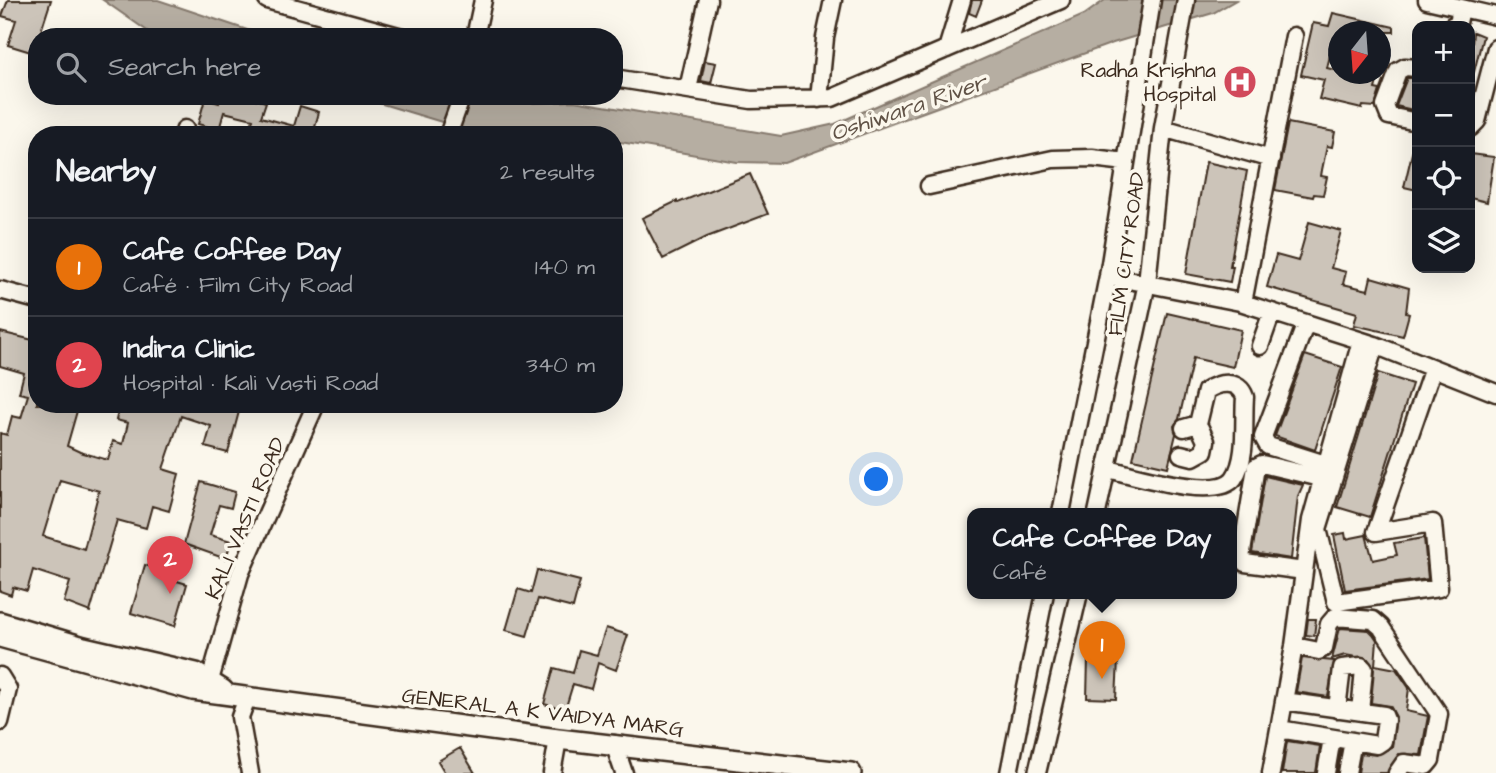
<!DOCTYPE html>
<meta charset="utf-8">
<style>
body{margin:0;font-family:"Architects Daughter",sans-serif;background:#242831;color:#f1f3f6}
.controls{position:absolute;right:21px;top:21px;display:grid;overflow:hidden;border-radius:14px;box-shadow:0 7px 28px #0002}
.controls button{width:63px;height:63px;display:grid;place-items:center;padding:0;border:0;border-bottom:2px solid #363941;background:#171b24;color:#f1f3f6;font:35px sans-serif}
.compass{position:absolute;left:1328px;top:21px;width:63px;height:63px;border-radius:50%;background:#171b24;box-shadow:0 7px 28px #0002;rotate:197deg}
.you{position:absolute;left:877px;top:480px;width:24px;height:24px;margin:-18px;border:5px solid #fff;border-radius:50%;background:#1a73e8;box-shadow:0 0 0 10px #1a73e833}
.badge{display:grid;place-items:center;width:46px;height:46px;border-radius:50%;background:#0b8043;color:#fff;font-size:23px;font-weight:700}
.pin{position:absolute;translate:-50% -58px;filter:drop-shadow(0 2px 4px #0008)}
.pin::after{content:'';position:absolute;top:37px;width:24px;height:21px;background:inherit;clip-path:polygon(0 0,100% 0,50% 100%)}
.popup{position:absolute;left:967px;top:508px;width:270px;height:91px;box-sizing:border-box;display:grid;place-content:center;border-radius:14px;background:#171b24;filter:drop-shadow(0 2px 5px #0005);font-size:23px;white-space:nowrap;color:#9ea1a6}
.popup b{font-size:26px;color:#f1f3f6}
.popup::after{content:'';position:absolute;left:50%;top:100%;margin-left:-14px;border:14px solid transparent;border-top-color:#171b24}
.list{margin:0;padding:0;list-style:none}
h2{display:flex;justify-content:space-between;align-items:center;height:91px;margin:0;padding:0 28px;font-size:30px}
h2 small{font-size:23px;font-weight:400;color:#9ea1a6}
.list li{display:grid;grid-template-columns:46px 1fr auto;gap:21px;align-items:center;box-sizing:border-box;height:98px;padding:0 28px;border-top:2px solid #363941}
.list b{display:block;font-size:26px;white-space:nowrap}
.list p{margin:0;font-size:23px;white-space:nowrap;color:#9ea1a6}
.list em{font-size:23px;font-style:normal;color:#9ea1a6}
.icon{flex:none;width:38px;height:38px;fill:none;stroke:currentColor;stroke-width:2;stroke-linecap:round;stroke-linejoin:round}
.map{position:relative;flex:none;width:1496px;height:773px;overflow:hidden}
.search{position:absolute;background:#171b24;box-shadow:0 7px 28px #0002;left:28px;top:28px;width:595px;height:77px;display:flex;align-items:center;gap:18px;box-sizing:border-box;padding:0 24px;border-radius:28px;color:#9ea1a6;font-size:26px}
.panel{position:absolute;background:#171b24;box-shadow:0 7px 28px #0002;left:28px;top:126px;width:595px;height:287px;border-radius:28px}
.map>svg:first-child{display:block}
</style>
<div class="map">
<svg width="1496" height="773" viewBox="0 0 1496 773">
<rect width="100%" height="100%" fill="#fbf7ec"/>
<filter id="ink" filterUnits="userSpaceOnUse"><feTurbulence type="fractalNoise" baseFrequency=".0143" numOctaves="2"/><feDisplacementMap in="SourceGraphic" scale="14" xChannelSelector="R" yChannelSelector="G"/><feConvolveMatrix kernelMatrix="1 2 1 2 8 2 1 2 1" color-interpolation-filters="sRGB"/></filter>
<g filter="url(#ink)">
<path fill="#b6aea2" stroke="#85796d" stroke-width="2" d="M103 0H158L268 37H156Z
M1105 0H1236L1213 13 1113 43 784 163 737 162 614 141V135L555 131 478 133 356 96H461L489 105 574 101 781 136 835 124 1084 15Z"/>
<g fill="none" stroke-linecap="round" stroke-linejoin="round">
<path stroke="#b6aea2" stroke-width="24" d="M453 96 524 112"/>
</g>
<path fill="#ccc4b9" stroke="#3b2a1e" stroke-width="2" fill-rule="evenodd" d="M8 0H51L34 53 8 45 16 20 2 16Z
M972 0H982L976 16 969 13Z
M1333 13 1394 27V32H1339V40L1334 39 1327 68 1339 71V74H1379L1375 89 1380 90 1375 107 1363 106 1362 109 1319 99 1324 80 1301 75 1313 23 1329 26Z
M1473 32 1483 36 1474 72 1470 71Z
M705 61 716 63 711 83 701 81Z
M1407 78H1417V111L1396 106Z
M221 96H244L266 102 261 117 294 126 300 106 319 112 313 135H249L253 119 224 112 219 130 198 124 205 99 219 103Z
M1288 123 1335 132 1332 147 1327 146 1322 170 1321 176 1327 177 1323 195 1314 194 1313 197 1275 190Z
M1413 149 1417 150V190L1404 187Z
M1470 154 1494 157 1487 202 1470 198Z
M1206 162 1247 171 1230 266H1233L1230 282 1186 274Z
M750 174 768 214 707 237 663 259 642 218 677 201 678 203Z
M1309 222 1341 231 1331 268 1346 272 1343 284 1368 290 1371 277 1409 288 1406 313 1409 314 1403 336 1354 325 1357 313 1267 287 1276 255 1298 261Z
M1167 313 1241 330 1233 367 1193 358 1179 419 1174 426 1176 434 1168 467 1133 459Z
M0 332 37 341V404H79L67 446 80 452 108 460 113 441 123 444 128 423 116 420 120 404H241L228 453 205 447 211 426 181 416 163 469 179 474 169 511 152 506 146 528 117 520 90 612 64 602 70 582 33 570 27 591 13 587 11 595 0 591V433L7 435 12 416 21 418 28 395 19 393 24 373 0 366ZM60 480 99 491 84 549 43 536Z
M1305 355 1342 367 1315 450 1275 436Z
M1378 373 1412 384 1370 517 1337 507Z
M1265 476 1303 485 1298 496 1291 559 1252 553Z
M201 482 235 492 231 508 219 505 210 535 231 541 226 559 184 544Z
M1345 533 1346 539 1366 535 1373 560 1397 555 1394 543 1424 538 1428 579 1345 590 1334 535Z
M145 565 159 569 157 575 187 584 175 626 131 613Z
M537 570 580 581 573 608 538 599 527 636 506 630 518 589 531 593Z
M1308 619H1316L1314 636 1306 635Z
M606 628 628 635 616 670 598 663 591 689 573 684 565 710 544 704 554 668 573 673 579 650 597 655Z
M1340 628 1369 630 1373 634 1377 640 1375 665 1396 669 1409 688 1406 711 1428 716 1421 755 1399 754 1387 773H1358L1361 753 1376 755 1392 747 1396 717 1390 706 1371 703 1374 669 1368 659 1345 655 1332 659Z
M1088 658 1118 660 1116 699 1087 698Z
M1302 658 1334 661 1328 697 1296 692Z
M1287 741 1320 746 1316 773H1282Z
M460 748 475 773H445L438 761Z"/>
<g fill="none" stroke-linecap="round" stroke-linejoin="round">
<defs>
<path id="minor" d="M267 0 402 37
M1427 0 1496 16
M1452 26 1458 23 1461 8
M475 37 483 0
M947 49 962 0
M1417 68 1405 67 1398 71 1385 106 1389 116 1417 122
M614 78 751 100 832 98 1061 0
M688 89 708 0
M819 99 825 38 833 0
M1163 128 1271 159
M1470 128 1477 121 1496 48
M183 135 185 129
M448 135 462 96
M929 186 1053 159 1092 158 1126 162
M1108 276 1240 302 1375 345 1496 393
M0 290 37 300
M1243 303 1294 36
M1306 323 1263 437 1268 446 1325 464
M1375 345 1318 529 1336 602 1439 588 1433 523 1376 532 1433 368
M1260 346 1272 312
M1181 454 1193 457 1204 451 1206 441 1198 424
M1108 469C1134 475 1217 501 1234 478 1248 458 1243 420 1245 397 1239 379 1219 382 1206 391L1198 424 1184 428
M1061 513 1108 276 1152 0
M1097 513 1147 283 1163 128 1186 0
M1304 571 1245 563 1241 558 1256 467 1262 464 1321 478
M1294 646 1319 651 1324 648 1329 624 1335 617 1373 620 1381 627 1439 714 1431 760 1426 766 1404 763 1397 773
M0 676 8 689 0 722
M207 691 240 574 316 404
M247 698 240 717 250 773
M1337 709 1342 668 1361 666 1364 669 1360 712
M1279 729 1377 745 1383 741 1386 720 1384 715 1284 701
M614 744 624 773
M552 773 558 739
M1009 773 1045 593
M1037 773 1079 593
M1271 773 1294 646 1311 520 1361 341
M1326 773 1332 738
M1347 773 1353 741"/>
<path id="major" d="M0 622 84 647 196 673 223 690
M0 637 193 690 558 739 851 773"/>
</defs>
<use href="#minor" stroke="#3b2a1e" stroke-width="21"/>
<use href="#major" stroke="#3b2a1e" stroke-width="24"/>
<use href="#minor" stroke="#fbf7ec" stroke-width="16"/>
<use href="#major" stroke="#fbf7ec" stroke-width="19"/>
</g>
</g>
<defs>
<symbol id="hospital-disc" viewBox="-11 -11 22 22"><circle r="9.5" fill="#d1495b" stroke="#fbf7ec"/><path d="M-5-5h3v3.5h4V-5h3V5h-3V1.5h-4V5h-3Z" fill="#fff"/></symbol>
</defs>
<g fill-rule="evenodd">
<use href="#hospital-disc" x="1221" y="63" width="38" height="38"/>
</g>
<g text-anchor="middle" stroke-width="7" stroke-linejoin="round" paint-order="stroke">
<g font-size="21" fill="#3b2a1e" stroke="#fbf7ec" text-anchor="end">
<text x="1216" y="77">Radha Krishna<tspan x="1216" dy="24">Hospital</tspan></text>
</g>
<g font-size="21" fill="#3b2a1e" stroke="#fbf7ec">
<text transform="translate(1126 254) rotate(-82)" y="7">FILM CITY ROAD</text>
<text transform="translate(245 518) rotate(-67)" y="7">KALI VASTI ROAD</text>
<text transform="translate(543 712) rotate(7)" y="7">GENERAL A K VAIDYA MARG</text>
</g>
<g font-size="23" font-style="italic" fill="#605246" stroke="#fbf7ec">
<text transform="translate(908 107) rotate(-19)" y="8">Oshiwara River</text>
</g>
</g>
</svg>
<div class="controls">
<button>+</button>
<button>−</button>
<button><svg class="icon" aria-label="locate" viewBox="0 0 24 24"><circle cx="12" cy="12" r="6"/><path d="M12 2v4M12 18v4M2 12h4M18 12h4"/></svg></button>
<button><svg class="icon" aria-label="layers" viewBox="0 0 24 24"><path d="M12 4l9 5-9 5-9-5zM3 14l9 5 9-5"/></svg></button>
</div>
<svg class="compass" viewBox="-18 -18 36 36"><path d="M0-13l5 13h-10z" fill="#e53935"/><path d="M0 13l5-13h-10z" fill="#9ea1a6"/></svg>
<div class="you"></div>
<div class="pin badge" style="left:1102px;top:679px;background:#e8710a">1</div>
<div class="popup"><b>Cafe Coffee Day</b>Café</div>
<div class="pin badge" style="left:170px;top:594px;background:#e0444e">2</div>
<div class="search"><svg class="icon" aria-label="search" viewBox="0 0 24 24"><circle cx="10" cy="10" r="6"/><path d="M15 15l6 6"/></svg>Search here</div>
<section class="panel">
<h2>Nearby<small>2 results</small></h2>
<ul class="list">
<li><span class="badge" style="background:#e8710a">1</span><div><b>Cafe Coffee Day</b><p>Café · Film City Road</p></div><em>140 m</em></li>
<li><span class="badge" style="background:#e0444e">2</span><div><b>Indira Clinic</b><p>Hospital · Kali Vasti Road</p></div><em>340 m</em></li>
</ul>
</section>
</div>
